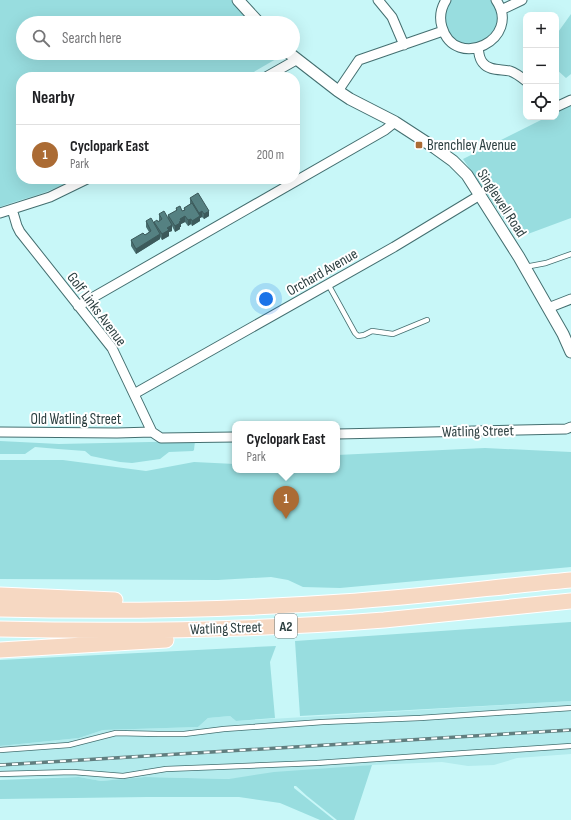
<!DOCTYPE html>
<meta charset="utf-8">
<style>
body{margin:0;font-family:"Sofia Sans Condensed",sans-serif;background:#f2f2f2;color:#202124}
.controls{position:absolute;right:12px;top:12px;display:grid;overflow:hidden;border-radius:8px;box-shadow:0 4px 16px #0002}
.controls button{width:36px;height:36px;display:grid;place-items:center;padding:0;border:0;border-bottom:1px solid #e0e0e0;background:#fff;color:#202124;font:20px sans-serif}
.you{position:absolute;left:266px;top:299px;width:14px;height:14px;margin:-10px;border:3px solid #fff;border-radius:50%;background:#1a73e8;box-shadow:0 0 0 6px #1a73e833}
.badge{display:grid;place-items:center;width:26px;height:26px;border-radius:50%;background:#ab6b34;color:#fff;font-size:13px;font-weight:700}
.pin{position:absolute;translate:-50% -33px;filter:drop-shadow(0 1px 2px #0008)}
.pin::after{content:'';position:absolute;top:21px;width:14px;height:12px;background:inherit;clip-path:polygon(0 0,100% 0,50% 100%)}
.popup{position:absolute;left:232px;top:421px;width:108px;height:52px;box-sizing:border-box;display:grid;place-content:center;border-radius:8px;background:#fff;filter:drop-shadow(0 1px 3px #0005);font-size:13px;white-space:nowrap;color:#757577}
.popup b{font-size:15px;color:#202124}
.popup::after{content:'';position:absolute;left:50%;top:100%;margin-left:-8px;border:8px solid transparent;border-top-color:#fff}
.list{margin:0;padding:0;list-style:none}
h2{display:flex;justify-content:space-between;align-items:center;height:52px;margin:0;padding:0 16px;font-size:17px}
h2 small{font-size:13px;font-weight:400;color:#757577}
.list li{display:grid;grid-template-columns:26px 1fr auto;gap:12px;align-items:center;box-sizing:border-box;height:60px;padding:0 16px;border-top:1px solid #e0e0e0}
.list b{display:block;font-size:15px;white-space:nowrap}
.list p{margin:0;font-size:13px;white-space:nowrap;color:#757577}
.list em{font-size:13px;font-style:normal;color:#757577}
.icon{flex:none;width:22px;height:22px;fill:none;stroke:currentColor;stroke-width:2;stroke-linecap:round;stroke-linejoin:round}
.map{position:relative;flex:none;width:571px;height:820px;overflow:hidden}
.search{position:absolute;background:#fff;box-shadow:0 4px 16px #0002;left:16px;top:16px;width:284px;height:44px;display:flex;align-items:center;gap:10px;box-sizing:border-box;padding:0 14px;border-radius:22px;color:#757577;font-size:15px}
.panel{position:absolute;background:#fff;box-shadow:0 4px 16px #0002;left:16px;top:72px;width:284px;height:112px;border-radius:16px}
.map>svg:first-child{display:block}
</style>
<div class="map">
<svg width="571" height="820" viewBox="0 0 571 820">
<rect width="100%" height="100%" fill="#c8f7f8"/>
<path fill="#b3ebed" d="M571 701V754L517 758 494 765 468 766 442 762 372 765 232 779 145 777 101 781 79 777 0 778V746L79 738 103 730 198 727 208 718 230 716 236 721Z"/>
<path fill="#98dddf" d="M0 0H231L252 23H23V53H280L283 55 245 77H21V179H73C51 193 24 198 0 207Z
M450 0H493L496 6 498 23 494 34 479 45 459 44 448 33 443 16Z
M571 14V74L566 78 556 69V35Z
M571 105V218L517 238 463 159 547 117H556V112Z
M0 441 59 444 195 441 194 450 193 451 169 452 160 459 132 463 120 462 91 456 85 451 58 449 35 447 25 454H0Z
M485 448 571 452V567L340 588 303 587 288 580 271 577 218 580 0 579V460H63L146 471 194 462 235 464V470H337V455Z
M571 622V701L300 716 295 641Z
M276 646 270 662 275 718 236 721 230 716 208 718 198 727 103 730 79 738 0 746V660Z
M372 765 354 820H337L307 796 296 786H294V788L334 820H320L280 803 239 797H147L0 799V780L79 777 101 781 145 777 229 779 274 772Z"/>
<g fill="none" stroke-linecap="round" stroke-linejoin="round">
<defs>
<path id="service" d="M525 267 546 263 571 254
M328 284 355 333 358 336 364 335 372 331 393 334 427 320
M0 750 69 745 116 733 158 734H184L224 729 323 722 420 718 571 708
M0 774 73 772 123 776 166 769 317 763 571 746"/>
<path id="minor" d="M378 0 392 17 404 45
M446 0C441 8 439 17 442 27 455 72 523 39 496 0
M501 10 522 0
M478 48C479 53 479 59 483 63 489 71 501 69 510 71 516 73 521 77 526 81
M266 77 296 60
M338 91 359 60 443 31
M556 107 571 100
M12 209 17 226 20 232 112 348 152 432
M0 213 50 197 87 179
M78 306 385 130 395 122
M548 308 571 299
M134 394 394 247 480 195
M0 432 117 433 152 432
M152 432 161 438 235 437
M337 434 566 429 571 427"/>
<path id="tertiary" d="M238 0 259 23
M289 53 338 91 350 99 395 122 435 148 453 161 467 175 519 257 563 334 571 352"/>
<path id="trunk" d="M0 595 115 600
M0 609C114 612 228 610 342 602 418 597 495 587 571 580
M0 629C128 632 256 630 384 620 447 614 509 607 571 601
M0 650 166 640"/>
</defs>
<use href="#service" stroke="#446f70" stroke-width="6"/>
<use href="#minor" stroke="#446f70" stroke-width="11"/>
<use href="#tertiary" stroke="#446f70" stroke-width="13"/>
<use href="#trunk" stroke="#fff" stroke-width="17"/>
<use href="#service" stroke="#fff" stroke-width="4.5"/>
<use href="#minor" stroke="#fff" stroke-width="9"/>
<use href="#tertiary" stroke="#fff" stroke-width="11"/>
<use href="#trunk" stroke="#f6d8c2" stroke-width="15"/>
<defs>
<path id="rail" d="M0 765 571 730"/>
</defs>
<use href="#rail" stroke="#617e7f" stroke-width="3.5"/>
<use href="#rail" stroke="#fff" stroke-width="2" stroke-dasharray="6" stroke-linecap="butt"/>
</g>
<path fill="#496f70" d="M190 198 209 216 204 219 202 217 200 218V221L192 226 191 224 188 226 185 222 181 224V227H180V229L175 232 172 226V231L169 232V236L162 240 160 237V239L136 254 131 246V240L145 235 149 232 146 227V221L154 224V222H158L159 220V214L168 219V215L176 211V208L182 211 184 210V208L190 204Z"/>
<path fill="#3c5a5b" d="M202 211V217L200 218V221L192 226V221L199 216V213Z
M209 211V216L204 219V214Z
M185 216V222L181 224V227H180V229L175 232V226L180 219Z
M191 219V224L188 226V220Z
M172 225V231L169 232V236L162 240V234L167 228Z
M160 234V239L136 254V249Z"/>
<path fill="#558182" stroke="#3c5a5b" d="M198 193 209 211 204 214 202 211 199 213 190 198Z
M192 203 200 216 192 221 191 219 188 220 185 216 180 219 181 221 179 222 180 223 175 226 168 215 177 210 176 208 180 206 182 211 185 210 184 208Z
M164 211 172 225 167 228 169 230 162 234 154 222 157 220 158 222 162 219 159 214Z
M151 218 160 234 136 249 131 240 143 233 145 235 151 231 146 221Z"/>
<rect fill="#ab6b34" stroke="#fff" stroke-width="1.5" x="415" y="141" width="8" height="8" rx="2"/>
<g text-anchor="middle" stroke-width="4" stroke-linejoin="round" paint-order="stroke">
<rect fill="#fff" stroke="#6b7979" stroke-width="1" x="275" y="614" width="22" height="24" rx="3"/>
<g font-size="14" font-weight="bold" fill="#2c3f40">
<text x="286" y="631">A2</text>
</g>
<g font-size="15" fill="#2c3f40" stroke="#fff" text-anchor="start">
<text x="427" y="150">Brenchley Avenue</text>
</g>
<g font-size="15" fill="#2c3f40" stroke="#fff">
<text transform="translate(502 203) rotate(57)" y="5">Singlewell Road</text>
<text transform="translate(322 272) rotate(-30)" y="5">Orchard Avenue</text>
<text transform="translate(97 309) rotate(53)" y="5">Golf Links Avenue</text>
<text x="76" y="424">Old Watling Street</text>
<text transform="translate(478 431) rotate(-1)" y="5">Watling Street</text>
<text transform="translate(226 628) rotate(-2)" y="5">Watling Street</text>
</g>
</g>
</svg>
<div class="controls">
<button>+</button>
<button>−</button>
<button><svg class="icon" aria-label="locate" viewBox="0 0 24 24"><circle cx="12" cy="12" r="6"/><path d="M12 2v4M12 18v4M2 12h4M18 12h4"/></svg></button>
</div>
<div class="you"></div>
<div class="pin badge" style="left:286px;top:519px">1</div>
<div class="popup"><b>Cyclopark East</b>Park</div>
<div class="search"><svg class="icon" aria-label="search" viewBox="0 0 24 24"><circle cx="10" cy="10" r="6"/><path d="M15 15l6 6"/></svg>Search here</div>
<section class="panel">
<h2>Nearby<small></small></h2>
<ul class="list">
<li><span class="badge">1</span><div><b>Cyclopark East</b><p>Park</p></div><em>200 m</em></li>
</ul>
</section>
</div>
